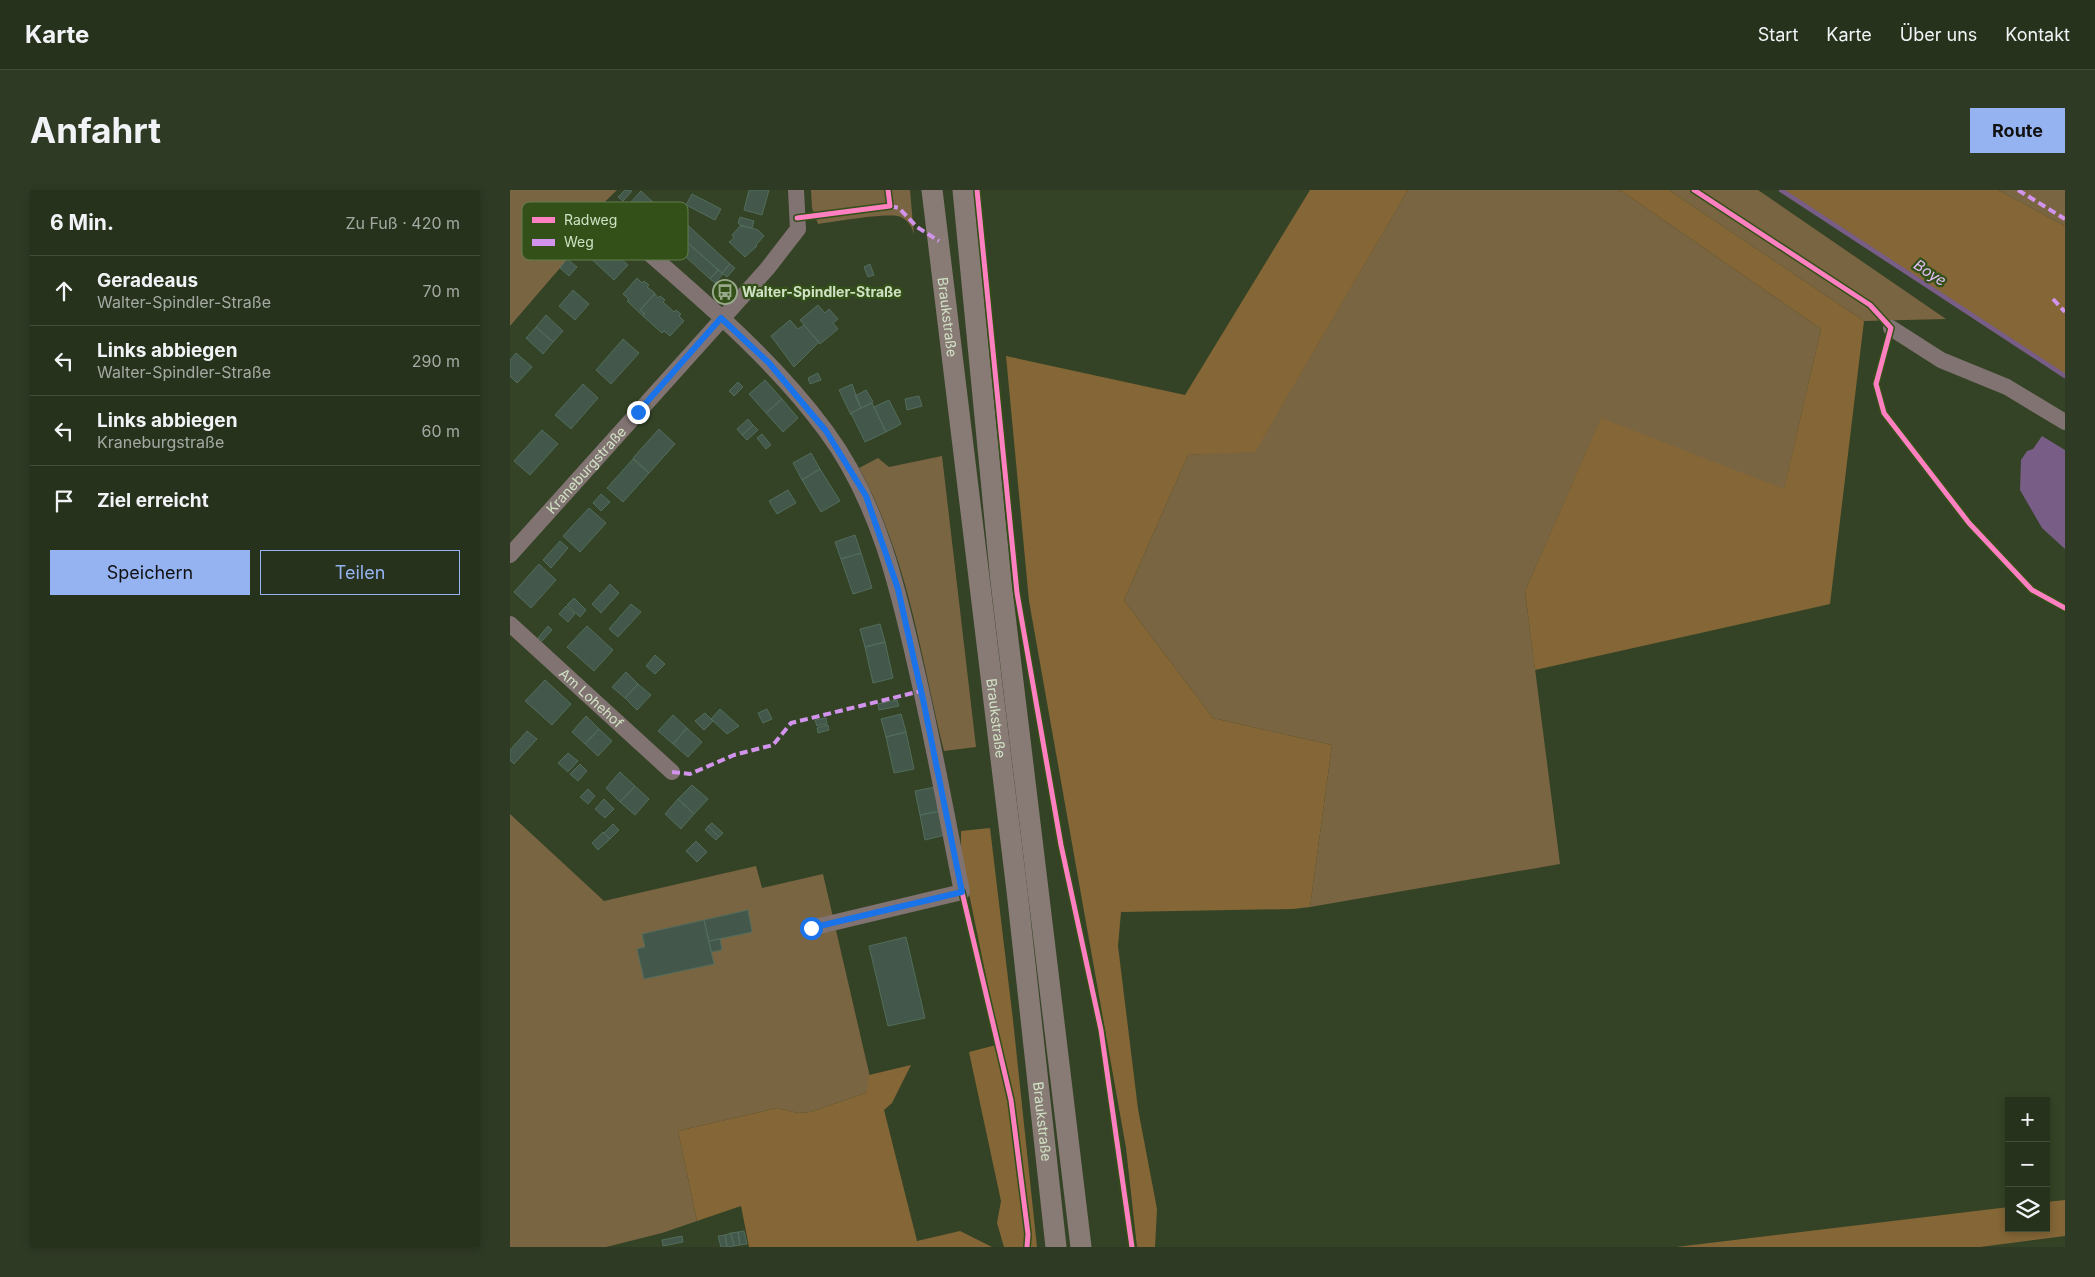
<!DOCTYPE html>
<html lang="de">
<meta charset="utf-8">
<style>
body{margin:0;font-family:Inter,sans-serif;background:#2f3a25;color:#f1f3f6}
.controls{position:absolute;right:15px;bottom:15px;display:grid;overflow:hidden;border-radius:0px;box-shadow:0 2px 8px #0003}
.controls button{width:45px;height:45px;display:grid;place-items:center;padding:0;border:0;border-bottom:1px solid #434d3b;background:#27321c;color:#f1f3f6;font:25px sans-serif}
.stop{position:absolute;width:15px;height:15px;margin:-11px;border:4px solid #1a73e8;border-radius:50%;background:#fff}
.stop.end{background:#1a73e8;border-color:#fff;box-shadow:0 1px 5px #0008}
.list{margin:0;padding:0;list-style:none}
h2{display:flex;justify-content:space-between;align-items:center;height:65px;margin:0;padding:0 20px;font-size:21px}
h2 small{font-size:16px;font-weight:400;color:#a4aaa3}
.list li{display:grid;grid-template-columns:32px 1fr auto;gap:15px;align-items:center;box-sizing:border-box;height:70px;padding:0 20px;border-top:1px solid #434d3b}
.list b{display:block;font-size:19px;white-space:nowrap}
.list p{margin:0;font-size:16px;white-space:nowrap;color:#a4aaa3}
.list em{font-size:16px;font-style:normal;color:#a4aaa3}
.actions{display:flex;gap:10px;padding:15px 20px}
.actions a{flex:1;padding:11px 0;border:1px solid #95b2f1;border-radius:0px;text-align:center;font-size:18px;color:#95b2f1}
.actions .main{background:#95b2f1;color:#111}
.icon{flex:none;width:28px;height:28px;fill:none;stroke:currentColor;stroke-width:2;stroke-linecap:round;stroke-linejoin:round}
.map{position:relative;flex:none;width:1555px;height:1057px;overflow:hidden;border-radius:0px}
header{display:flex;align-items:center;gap:30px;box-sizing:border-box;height:70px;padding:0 25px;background:#27321c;border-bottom:1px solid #434d3b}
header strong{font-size:24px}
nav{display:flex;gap:28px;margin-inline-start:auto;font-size:18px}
.intro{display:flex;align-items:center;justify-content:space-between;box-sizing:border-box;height:120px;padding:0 30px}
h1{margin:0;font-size:35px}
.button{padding:12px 22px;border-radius:0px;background:#95b2f1;color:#111;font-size:18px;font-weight:700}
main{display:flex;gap:30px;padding:0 30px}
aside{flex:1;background:#27321c;border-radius:0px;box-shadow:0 2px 8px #0003}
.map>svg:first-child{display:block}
</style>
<header>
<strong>Karte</strong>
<nav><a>Start</a><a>Karte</a><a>Über uns</a><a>Kontakt</a></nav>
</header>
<div class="intro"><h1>Anfahrt</h1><a class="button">Route</a></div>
<main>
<aside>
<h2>6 Min.<small>Zu Fuß · 420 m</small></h2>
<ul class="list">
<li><svg class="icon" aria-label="ahead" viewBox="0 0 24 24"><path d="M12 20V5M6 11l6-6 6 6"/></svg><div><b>Geradeaus</b><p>Walter-Spindler-Straße</p></div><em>70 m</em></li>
<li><svg class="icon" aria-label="left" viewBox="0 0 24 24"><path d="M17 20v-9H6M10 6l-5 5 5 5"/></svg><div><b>Links abbiegen</b><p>Walter-Spindler-Straße</p></div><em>290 m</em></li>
<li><svg class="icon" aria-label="left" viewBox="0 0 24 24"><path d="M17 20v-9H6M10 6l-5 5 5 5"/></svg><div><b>Links abbiegen</b><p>Kraneburgstraße</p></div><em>60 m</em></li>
<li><svg class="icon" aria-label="arrive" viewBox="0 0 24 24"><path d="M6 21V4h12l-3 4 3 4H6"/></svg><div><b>Ziel erreicht</b></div></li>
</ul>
<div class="actions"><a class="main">Speichern</a><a>Teilen</a></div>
</aside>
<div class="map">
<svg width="1555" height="1057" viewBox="0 0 1555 1057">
<rect width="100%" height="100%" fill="#344325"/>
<path fill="#7a6543" d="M0 0H107L73 33 81 42 0 136Z
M301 0H400L404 46C403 38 399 31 391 27 378 22 325 32 308 34L302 18Z
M898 0H1110L1311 139 1274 300 1091 229 1015 401 1050 674 800 717 822 555 703 528 614 410 678 265 745 261Z
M1159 0H1248L1436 129 1354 131Z
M1488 0H1555V36Z
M432 266 466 557 434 561C410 463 398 368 349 278L368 268 379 277Z
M0 624 94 711 246 676 252 698 313 684 360 887 356 903 300 922 288 923 267 918 168 941 187 1031 152 1043 96 1057H0Z"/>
<path fill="#846637" d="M800 0H898L745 262 678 265 614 410 703 528 822 555 800 717 783 719 611 722 608 756 628 919 647 1019 645 1057H627L616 958 519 411 496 166 675 205Z
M1110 0H1159L1354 131 1320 414 1025 480 1015 401 1091 228 1274 299 1311 139Z
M1271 0H1488L1555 36V185Z
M480 638 503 830 527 1057H494L487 1033 491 1011 459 862 490 854 451 665V641Z
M401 875 382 913 374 920 407 1051 450 1041 482 1057H239L231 1016 187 1031 168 941 267 918 288 923 300 922 356 903 359 885Z
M1555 1010V1046L1470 1057H1166L1499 1017V1038H1536V1012Z"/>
<path fill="#785d86" d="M1532 246 1555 260V359L1532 338 1510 300 1511 270 1517 261 1523 259Z"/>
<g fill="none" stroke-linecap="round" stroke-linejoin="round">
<path stroke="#785d86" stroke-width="4.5" d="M1271 0 1555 186"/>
</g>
<path fill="#43584a" stroke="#526d5c" d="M115 0 122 1 113 11 108 7Z
M239 0H259L252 25 234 20Z
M131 1 161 29 147 44 117 16Z
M182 4 211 19 205 30 176 15Z
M230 27 244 31 242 38 231 36 228 33Z
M171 29 220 74 212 83 162 39Z
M231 35 248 40 254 46 246 55 247 56 235 67 219 52 224 48 222 45Z
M161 38 208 80 200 89 153 46Z
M88 48 118 75 104 90 75 63Z
M57 69 67 77 59 86 50 78Z
M220 74 225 78 217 87 212 83Z
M360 74 364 85 358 87 354 77Z
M208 80 213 84 205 93 200 89Z
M127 88 132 93 134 91 139 95 137 97 145 103 130 120 135 124 133 126 117 111 119 110 113 104Z
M63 100 79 114 65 130 49 116Z
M145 104 148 108 150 106 155 110 153 112 164 122 166 120 171 124 169 126 174 131 160 146 154 141 152 143 133 126 135 124 130 120Z
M308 115 315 123 319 119 328 129 323 133 328 139 310 154 290 130Z
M36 125 53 141 43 152 26 137Z
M280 130 288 139 294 135 309 152 284 177 261 146Z
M26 137 43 152 33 164 16 148Z
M113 149 129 163 101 194 86 180Z
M6 163 22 177 7 193 0 186V170Z
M308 183 311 190 300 194 298 188Z
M255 190 272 209 256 223 239 204Z
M228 192 233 197 224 206 219 201Z
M73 194 88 208 61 239 45 225Z
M342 194 351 218 341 223V225L329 200Z
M356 200 363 212 351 218 345 206Z
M409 206 412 216 397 220 395 209Z
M272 209 288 228 273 242 256 223Z
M379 210 391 234 376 242 364 217Z
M362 213 376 242 355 252 341 223Z
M238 229 243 235 232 245 227 239Z
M243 235 248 240 237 250 232 245Z
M149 239 165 254 139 283 123 268Z
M32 240 48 254 20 285 4 271Z
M252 244 261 255 256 259 247 248Z
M301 263 310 279 292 290 283 273Z
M123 269 139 283 113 312 97 298Z
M310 279 330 311 311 322 292 290Z
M278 300 286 313 267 324 259 311Z
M91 304 100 312 91 321 83 313Z
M79 318 96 333 70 362 53 346Z
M345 345 351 363 331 369 325 352Z
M50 351 58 358 41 378 33 370Z
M351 363 362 398 343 404 331 369Z
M29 374 46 390 21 418 4 402Z
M100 394 109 403 91 423 82 414Z
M64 408 76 420 70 427 57 415Z
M121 414 131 422 108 447 99 439Z
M56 416 65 424 58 432 49 424Z
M370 434 375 452 355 457 350 439Z
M38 436 42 440 32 451 28 448Z
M77 436 103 460 84 481 57 457Z
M375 452 383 488 363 493 355 457Z
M145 465 155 474 145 484 136 476Z
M116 482 128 494 115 508 102 497Z
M35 490 61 514 42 535 15 511Z
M128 494 141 505 127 520 115 508Z
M387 510 389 516 369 520 368 514Z
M210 519 229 536 217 544 201 529Z
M257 519 262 529 253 533 248 523Z
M195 523 203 531 194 540 185 531Z
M391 524 396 542 376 547 371 529Z
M163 525 177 538 163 554 148 541Z
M76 526 89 539 75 554 62 542Z
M316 528 317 534 307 536 305 530Z
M318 535 319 540 308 543 307 538Z
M177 538 192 552 178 567 163 554Z
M89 539 102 551 88 566 75 554Z
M17 541 27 549 4 574 0 570V560Z
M396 542 404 579 384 583 376 547Z
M58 563 68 571 58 582 48 573Z
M70 574 77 581 68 591 60 584Z
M110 582 125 596 110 612 96 598Z
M182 595 198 609 184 624 168 609Z
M125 596 139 609 125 625 110 612Z
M425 597 430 621 410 625 405 601Z
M78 599 85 606 78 614 70 607Z
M94 609 104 619 95 628 85 619Z
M168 609 184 624 171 639 155 624Z
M430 621 435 645 415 650 410 625Z
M202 633 213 643 209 647 198 636Z
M103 634 109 640 100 649 94 643Z
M198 636 209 647 206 650 195 640Z
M93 642 100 649 88 660 82 653Z
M186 651 197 662 187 672 176 661Z
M238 720 242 742 199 751 194 730Z
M194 730 204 774 134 789 127 759 135 757 132 744Z
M396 747 415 828 378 836 359 756Z
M210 749 212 760 201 762 199 751Z
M234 1041 237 1054 230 1055 228 1042Z
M228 1042 230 1055 224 1056 221 1043Z
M221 1043 224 1056 217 1057 215 1045Z
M215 1045 217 1057H211L208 1046Z
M172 1046 173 1052 153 1056 152 1050Z"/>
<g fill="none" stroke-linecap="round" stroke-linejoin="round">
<g stroke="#807371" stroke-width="16">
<path d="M103 32C177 97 257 161 316 241 368 311 388 398 407 482 424 555 437 628 452 702L301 738"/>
<path d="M1381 138 1431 170 1497 197 1555 232"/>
<path id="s1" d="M0 365 257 79 288 39 286 0"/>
<path id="s2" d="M0 434 162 582"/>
</g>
<g stroke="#887a74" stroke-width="21">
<path id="s3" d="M422 0 507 701 546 1057"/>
<path d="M453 0 491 392 571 1057"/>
</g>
<path stroke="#d193ec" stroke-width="4" stroke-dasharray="8 4" stroke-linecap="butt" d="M1508 0 1555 29
M380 16 389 18 407 37 429 51
M1543 109 1555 122
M162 582 180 584 224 565 263 555 281 533 411 501"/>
<defs>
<path id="cycleway" d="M467 0 507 403 551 655 591 840 622 1057
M1184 0 1360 115 1381 138 1366 194 1374 223 1459 333 1522 400 1555 418
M287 28 380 16 378 0
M452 702 501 910 518 1044 517 1057"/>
</defs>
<use href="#cycleway" stroke="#335018" stroke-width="8"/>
<use href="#cycleway" stroke="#ff80c0" stroke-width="5"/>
</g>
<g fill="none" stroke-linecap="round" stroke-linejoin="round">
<path stroke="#1a73e8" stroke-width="6" d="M128 222 211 128 259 173 316 241 356 306 388 399 414 514 452 702 301 738"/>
</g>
<defs>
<symbol id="bus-ring" viewBox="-11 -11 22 22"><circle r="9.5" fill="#335018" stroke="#99aa8c" stroke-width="1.5"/><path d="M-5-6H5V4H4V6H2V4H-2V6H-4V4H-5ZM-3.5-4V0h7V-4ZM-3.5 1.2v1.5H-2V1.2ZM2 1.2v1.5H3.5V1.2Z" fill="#99aa8c"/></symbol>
</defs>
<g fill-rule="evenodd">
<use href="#bus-ring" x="201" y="88" width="28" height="28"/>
</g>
<g text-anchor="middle" stroke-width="4.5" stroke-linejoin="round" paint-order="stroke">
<g font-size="14" font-weight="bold" fill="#d0e2c4" stroke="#335018" text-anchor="start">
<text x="232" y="107">Walter-Spindler-Straße</text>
</g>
<g font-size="14" fill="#d0e2c4" stroke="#335018">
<text dy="5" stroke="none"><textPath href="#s3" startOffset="128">Braukstraße</textPath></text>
<text dy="5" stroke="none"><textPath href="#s1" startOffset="114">Kraneburgstraße</textPath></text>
<text dy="5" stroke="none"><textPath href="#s2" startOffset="110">Am Lohehof</textPath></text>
<text dy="5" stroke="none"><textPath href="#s3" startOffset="532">Braukstraße</textPath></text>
<text dy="5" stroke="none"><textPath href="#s3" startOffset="938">Braukstraße</textPath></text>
</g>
<g font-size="15" font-style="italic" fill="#e4bffa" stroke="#335018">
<text transform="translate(1420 83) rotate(33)" y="5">Boye</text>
</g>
</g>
<rect x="12" y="12" width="166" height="58" rx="8" fill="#335018" stroke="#627c4c" stroke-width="1"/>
<rect x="22" y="27" width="23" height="6" fill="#ff80c0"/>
<rect x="22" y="49" width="23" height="7" fill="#d193ec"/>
<g font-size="14" fill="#d0e2c4">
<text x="54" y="35">Radweg</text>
<text x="54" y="57">Weg</text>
</g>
</svg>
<div class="controls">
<button>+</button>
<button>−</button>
<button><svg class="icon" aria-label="layers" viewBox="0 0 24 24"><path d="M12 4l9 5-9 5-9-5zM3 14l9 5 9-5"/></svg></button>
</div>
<div class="stop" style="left:301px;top:738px"></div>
<div class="stop end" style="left:128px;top:222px"></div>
</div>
</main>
